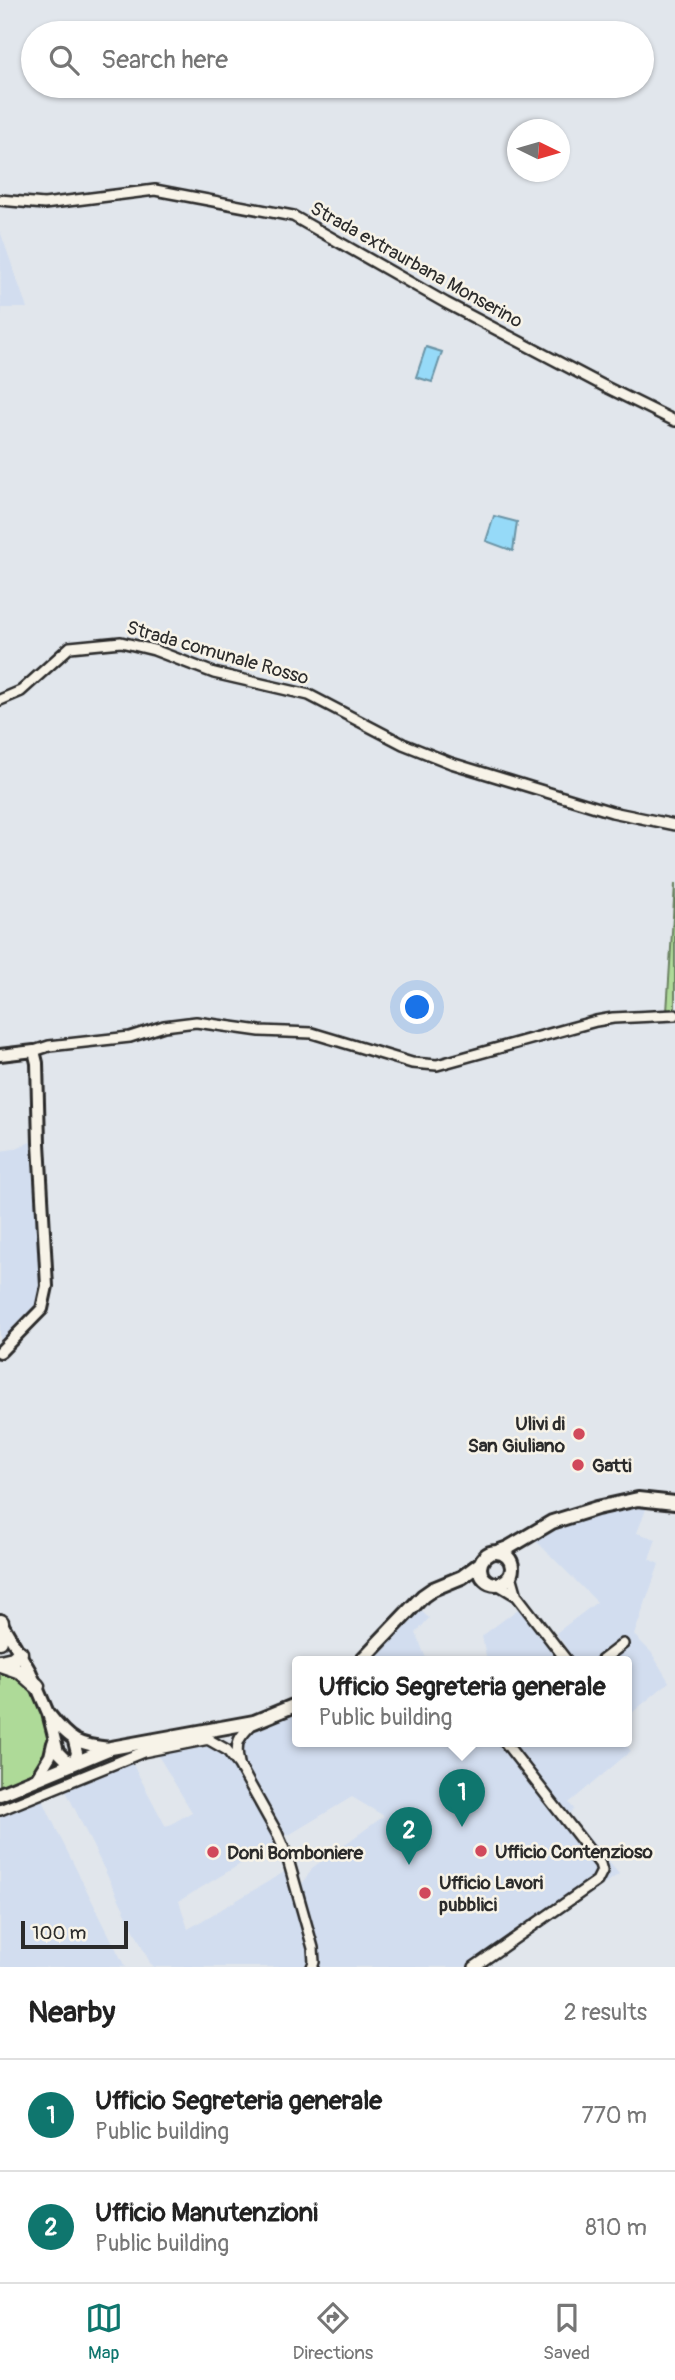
<!DOCTYPE html>
<style>
body{margin:0;font-family:Pangolin,sans-serif;background:#f6f6f6;color:#222}
.compass{position:absolute;left:507px;top:119px;width:63px;height:63px;border-radius:50%;background:#fff;box-shadow:0 2px 5px #0004;rotate:95deg}
.scale{position:absolute;left:21px;bottom:18px;width:107px;box-sizing:border-box;padding-left:7px;border:4px solid #2b2b2b;border-top:0;font-size:19px;line-height:24px;white-space:nowrap;color:#2b2b2b;-webkit-text-stroke:5px #f7f3e8;paint-order:stroke}
.you{position:absolute;left:418px;top:1008px;width:24px;height:24px;margin:-18px;border:5px solid #fff;border-radius:50%;background:#1a73e8;box-shadow:0 0 0 10px #1a73e833}
.badge{display:grid;place-items:center;width:46px;height:46px;border-radius:50%;background:#0f766e;color:#fff;font-size:23px;font-weight:700}
.pin{position:absolute;translate:-50% -58px;filter:drop-shadow(0 2px 4px #0008)}
.pin::after{content:'';position:absolute;top:37px;width:24px;height:21px;background:inherit;clip-path:polygon(0 0,100% 0,50% 100%)}
.popup{position:absolute;left:292px;top:1656px;width:340px;height:91px;box-sizing:border-box;display:grid;place-content:center;border-radius:7px;background:#fff;filter:drop-shadow(0 2px 5px #0005);font-size:23px;white-space:nowrap;color:#767676}
.popup b{font-size:26px;color:#222}
.popup::after{content:'';position:absolute;left:50%;top:100%;margin-left:-14px;border:14px solid transparent;border-top-color:#fff}
.list{margin:0;padding:0;list-style:none}
h2{display:flex;justify-content:space-between;align-items:center;height:91px;margin:0;padding:0 28px;font-size:30px}
h2 small{font-size:23px;font-weight:400;color:#767676}
.list li{display:grid;grid-template-columns:46px 1fr auto;gap:21px;align-items:center;box-sizing:border-box;height:112px;padding:0 28px;border-top:2px solid #e0e0e0}
.list b{display:block;font-size:26px;white-space:nowrap}
.list p{margin:0;font-size:23px;white-space:nowrap;color:#767676}
.list em{font-size:23px;font-style:normal;color:#767676}
.icon{flex:none;width:38px;height:38px;fill:none;stroke:currentColor;stroke-width:2;stroke-linecap:round;stroke-linejoin:round}
.map{position:relative;flex:none;width:675px;height:1967px;overflow:hidden}
.search{position:absolute;background:#fff;box-shadow:0 2px 5px #0004;left:21px;right:21px;top:21px;height:77px;display:flex;align-items:center;gap:18px;box-sizing:border-box;padding:0 24px;border-radius:38px;color:#767676;font-size:26px}
.sheet{height:315px;background:#fff}
nav{display:flex;justify-content:space-around;align-items:center;box-sizing:border-box;height:98px;border-top:2px solid #e0e0e0;background:#fff;font-size:19px;color:#767676}
nav a{display:grid;justify-items:center;gap:4px}
nav .on{color:#0f766e}
.map>svg:first-child{display:block}
</style>
<div class="map">
<svg width="675" height="1967" viewBox="0 0 675 1967">
<rect width="100%" height="100%" fill="#e1e6ec"/>
<filter id="ink" filterUnits="userSpaceOnUse"><feTurbulence type="fractalNoise" baseFrequency=".0143" numOctaves="2"/><feDisplacementMap in="SourceGraphic" scale="14" xChannelSelector="R" yChannelSelector="G"/><feConvolveMatrix kernelMatrix="1 2 1 2 8 2 1 2 1" color-interpolation-filters="sRGB"/></filter>
<g filter="url(#ink)">
<path fill="#d2ddef" d="M0 231 27 308H2L1 316Z
M35 1140 44 1288 37 1309 0 1347V1151L14 1149Z
M648 1504 637 1533 656 1539 649 1559 659 1564 634 1635 651 1652 669 1682 627 1717 626 1661H487L482 1636 518 1609 556 1655 566 1647 556 1633 597 1602 533 1538 592 1515 619 1508Z
M420 1610 429 1618 416 1633 427 1661H372Z
M297 1710 298 1741H623L631 1751 569 1803 574 1809 569 1814 619 1874 486 1967H152L65 1789 131 1761 166 1827 192 1812 156 1752 209 1743 218 1747 229 1760 277 1842 179 1901 188 1929 286 1871 291 1886 304 1882 312 1868 384 1816 352 1797 287 1836 241 1755V1747L244 1740 251 1732Z
M42 1798 59 1835 125 1967H0V1815Z"/>
<path fill="#aeda98" stroke="#6c8262" stroke-width="2" d="M675 884V1010L667 1012Z
M0 1668C29 1675 60 1729 45 1757 35 1775 17 1779 0 1787Z"/>
<path fill="#96daf8" stroke="#6b94a6" stroke-width="2" d="M426 347 442 352 432 382 416 377Z
M494 516 517 522 513 551 486 541Z"/>
<g fill="none" stroke-linecap="round" stroke-linejoin="round">
<defs>
<path id="minor" d="M0 200 44 204 155 190 293 216 446 303 606 387 675 421
M0 700 21 691 70 647 121 642 154 650 214 673 309 695 403 744 451 763 612 812 675 825
M34 1051 49 1046 130 1037 164 1026 196 1022 260 1031 312 1033 412 1063 437 1065 596 1021 613 1018 675 1015
M511 1575 517 1596
M497 1584 517 1596 567 1661
M601 1661 623 1644
M197 1733 227 1750 239 1765 277 1833 287 1856 313 1948 314 1962 312 1967
M239 1763C234 1742 239 1737 254 1722
M0 1810 143 1752 209 1739
M474 1967 597 1881 602 1871 600 1864 504 1741"/>
<path id="tertiary" d="M0 1055 34 1051 37 1063 39 1143 47 1286 42 1309 0 1352
M0 1620 30 1671 48 1713 58 1752 65 1759 74 1762 77 1753 74 1741
M50 1715C70 1741 78 1745 111 1748
M37 1777 50 1756 53 1743"/>
<path id="secondary" d="M480 1568a16 16 0 1 1 32 0a16 16 0 1 1-32 0Z
M497 1552 508 1548 552 1522 597 1508 638 1499 675 1503
M361 1661 423 1596 433 1589 462 1577 481 1563
M0 1794 111 1748 254 1722 298 1704"/>
<path id="trunk" d="M0 1641 1 1622
M0 1662 13 1659 20 1653
M0 1664 20 1671 37 1686"/>
</defs>
<use href="#minor" stroke="#2b2b2b" stroke-width="14"/>
<use href="#tertiary" stroke="#2b2b2b" stroke-width="16"/>
<use href="#secondary" stroke="#2b2b2b" stroke-width="18"/>
<use href="#trunk" stroke="#2b2b2b" stroke-width="19"/>
<use href="#minor" stroke="#f7f3e8" stroke-width="9"/>
<use href="#tertiary" stroke="#f7f3e8" stroke-width="10"/>
<use href="#secondary" stroke="#f7f3e8" stroke-width="12"/>
<use href="#trunk" stroke="#f7f3e8" stroke-width="14"/>
</g>
</g>
<g fill="#d1495b" stroke="#f7f3e8" stroke-width="2.5">
<circle cx="579" cy="1434" r="7"/>
<circle cx="578" cy="1465" r="7"/>
<circle cx="481" cy="1851" r="7"/>
<circle cx="213" cy="1852" r="7"/>
<circle cx="425" cy="1893" r="7"/>
</g>
<g text-anchor="middle" stroke-width="5" stroke-linejoin="round" paint-order="stroke">
<g font-size="19" fill="#2b2b2b" stroke="#f7f3e8">
<text transform="translate(417 264) rotate(29)" y="7">Strada extraurbana Monserino</text>
<text transform="translate(218 652) rotate(16)" y="7">Strada comunale Rosso</text>
</g>
<g font-size="19" font-weight="bold" fill="#2b2b2b" stroke="#f7f3e8" text-anchor="start">
<text x="565" y="1430" text-anchor="end">Ulivi di<tspan x="565" dy="22">San Giuliano</tspan></text>
<text x="592" y="1472">Gatti</text>
<text x="495" y="1858">Ufficio Contenzioso</text>
<text x="227" y="1859">Doni Bomboniere</text>
<text x="439" y="1889">Ufficio Lavori<tspan x="439" dy="22">pubblici</tspan></text>
</g>
</g>
</svg>
<svg class="compass" viewBox="-18 -18 36 36"><path d="M0-13l5 13h-10z" fill="#e53935"/><path d="M0 13l5-13h-10z" fill="#767676"/></svg>
<div class="scale">100 m</div>
<div class="you"></div>
<div class="pin badge" style="left:462px;top:1827px">1</div>
<div class="popup"><b>Ufficio Segreteria generale</b>Public building</div>
<div class="pin badge" style="left:409px;top:1865px">2</div>
<div class="search"><svg class="icon" aria-label="search" viewBox="0 0 24 24"><circle cx="10" cy="10" r="6"/><path d="M15 15l6 6"/></svg>Search here</div>
</div>
<section class="sheet">
<h2>Nearby<small>2 results</small></h2>
<ul class="list">
<li><span class="badge">1</span><div><b>Ufficio Segreteria generale</b><p>Public building</p></div><em>770 m</em></li>
<li><span class="badge">2</span><div><b>Ufficio Manutenzioni</b><p>Public building</p></div><em>810 m</em></li>
</ul>
</section>
<nav>
<a class="on"><svg class="icon" aria-label="map" viewBox="0 0 24 24"><path d="M3 6l6-2 6 2 6-2v14l-6 2-6-2-6 2zM9 4v14M15 6v14"/></svg>Map</a>
<a><svg class="icon" aria-label="directions" viewBox="0 0 24 24"><path d="M12 3l9 9-9 9-9-9zM9 14v-3h6M13 9l2 2-2 2"/></svg>Directions</a>
<a><svg class="icon" aria-label="saved" viewBox="0 0 24 24"><path d="M7 4h10v16l-5-4-5 4z"/></svg>Saved</a>
</nav>
